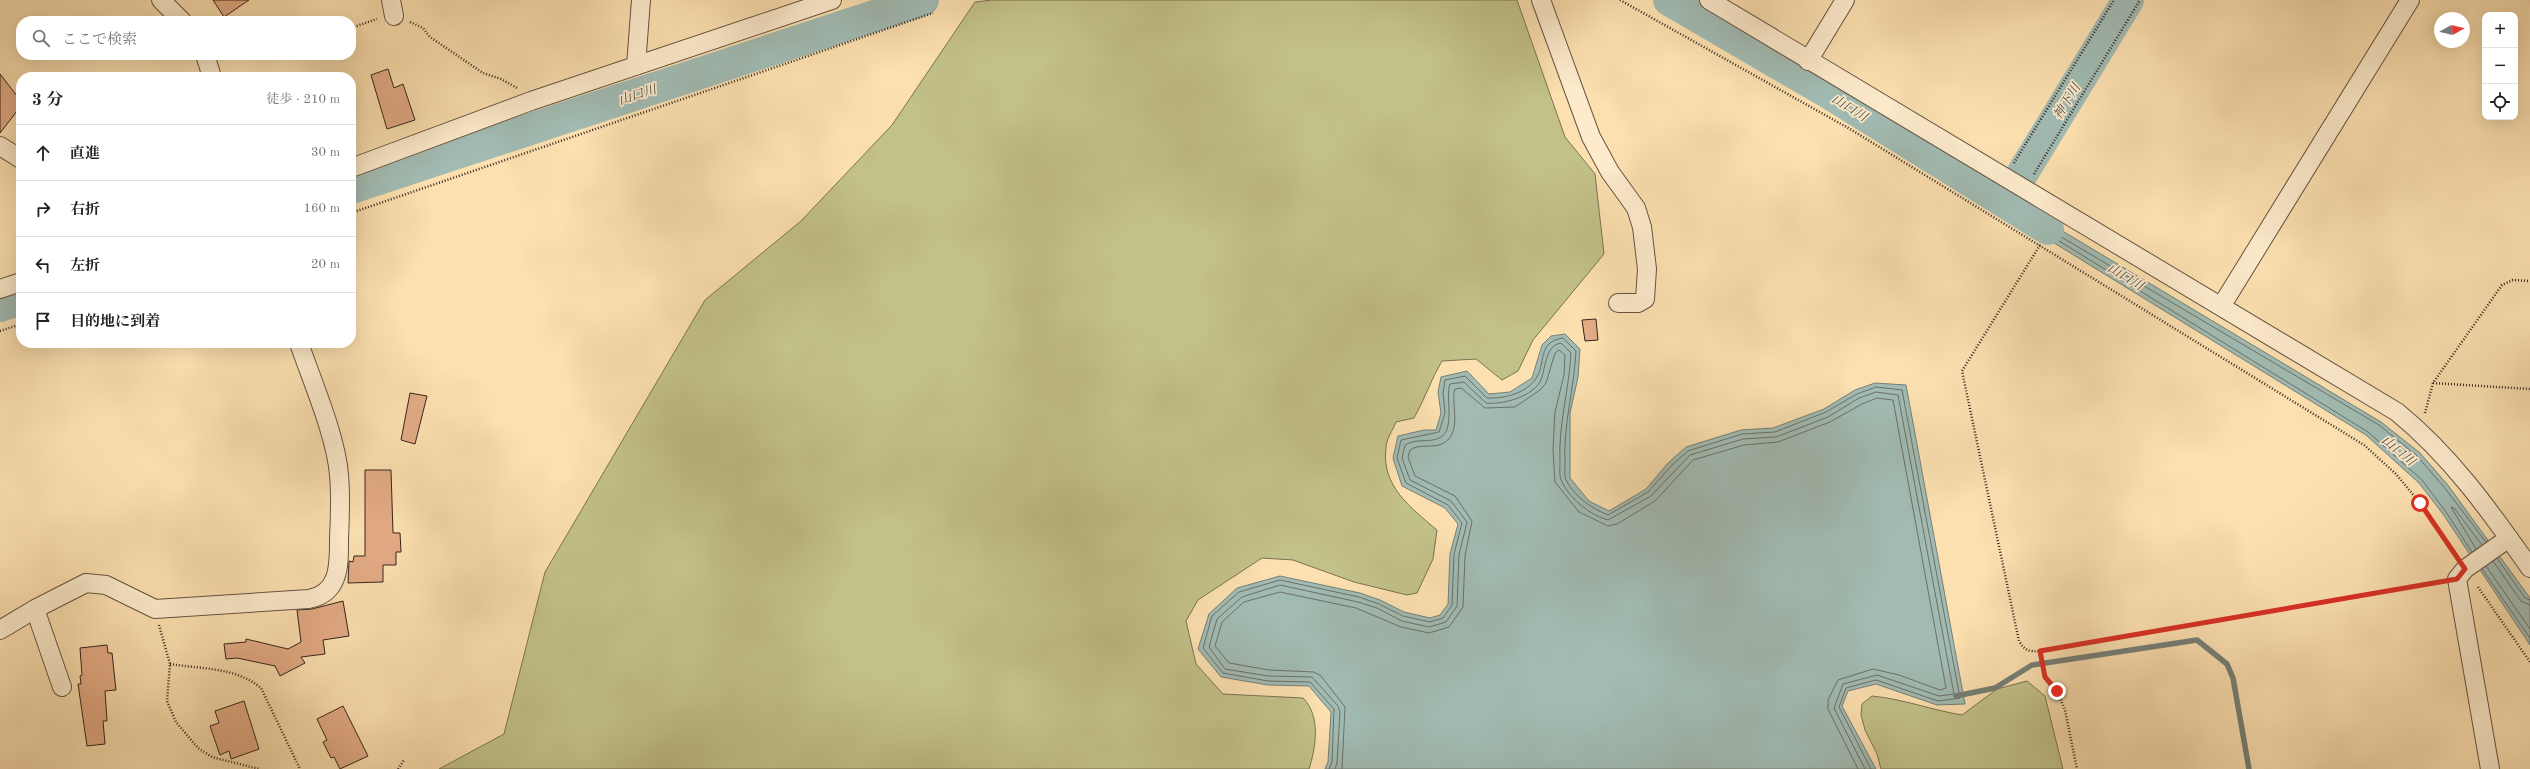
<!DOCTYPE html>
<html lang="ja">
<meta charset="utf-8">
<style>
body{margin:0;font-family:"Old Standard TT","Noto Serif JP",serif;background:#f6f6f6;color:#222}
.controls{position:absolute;right:12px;top:12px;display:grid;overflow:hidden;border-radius:8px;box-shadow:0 4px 16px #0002}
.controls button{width:36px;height:36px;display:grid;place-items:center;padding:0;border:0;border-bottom:1px solid #e0e0e0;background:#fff;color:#222;font:20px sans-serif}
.compass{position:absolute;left:2434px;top:12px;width:36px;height:36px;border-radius:50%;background:#fff;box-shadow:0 4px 16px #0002;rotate:82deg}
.stop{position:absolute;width:12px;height:12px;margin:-9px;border:3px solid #d93025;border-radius:50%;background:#fff}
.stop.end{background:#d93025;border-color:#fff;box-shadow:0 1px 4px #0008}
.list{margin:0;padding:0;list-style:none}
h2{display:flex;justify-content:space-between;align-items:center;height:52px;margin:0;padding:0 16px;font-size:17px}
h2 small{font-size:13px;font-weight:400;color:#767676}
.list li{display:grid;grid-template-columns:26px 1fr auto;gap:12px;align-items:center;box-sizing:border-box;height:56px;padding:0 16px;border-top:1px solid #e0e0e0}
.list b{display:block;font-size:15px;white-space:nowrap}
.list em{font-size:13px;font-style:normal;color:#767676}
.icon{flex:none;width:22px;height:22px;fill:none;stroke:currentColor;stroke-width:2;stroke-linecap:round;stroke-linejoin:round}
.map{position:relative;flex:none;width:2530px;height:769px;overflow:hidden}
.search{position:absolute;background:#fff;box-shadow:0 4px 16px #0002;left:16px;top:16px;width:340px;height:44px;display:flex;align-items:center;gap:10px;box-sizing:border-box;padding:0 14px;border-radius:16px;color:#767676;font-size:15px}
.panel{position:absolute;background:#fff;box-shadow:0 4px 16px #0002;left:16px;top:72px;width:340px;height:276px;border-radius:16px}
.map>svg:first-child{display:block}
</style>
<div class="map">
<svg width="2530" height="769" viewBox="0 0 2530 769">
<rect width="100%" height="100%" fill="#fce0b0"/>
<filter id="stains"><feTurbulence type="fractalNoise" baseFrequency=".005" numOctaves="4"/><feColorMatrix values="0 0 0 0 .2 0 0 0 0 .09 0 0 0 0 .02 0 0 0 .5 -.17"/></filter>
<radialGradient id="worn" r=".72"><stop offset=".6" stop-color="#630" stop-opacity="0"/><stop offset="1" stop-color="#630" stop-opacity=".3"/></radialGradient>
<path fill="#c2c188" stroke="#7b7253" d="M992 0H1517L1565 137 1595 174 1604 254 1533 340 1518 371 1502 380 1476 359 1442 361C1431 379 1425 399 1414 418L1396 422C1393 430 1386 439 1386 448 1381 486 1411 508 1437 530L1433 559 1417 593 1407 595 1354 582 1293 560 1262 558 1198 600 1186 621 1196 664 1223 694 1303 698C1321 716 1316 747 1309 769H439L504 734 545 572 705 300 801 221 892 125 975 2Z
M2027 681 2045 696 2063 769H1881L1877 754 1865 730 1861 715 1862 704 1872 696C1903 699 1932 710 1962 715L1997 689Z"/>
<path fill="#a1bbb3" stroke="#757f77" d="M2014 202 2381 422 2420 453 2447 484 2530 598V645L2443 514 2419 483 2366 435 2007 214Z
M1565 334 1580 349 1578 377 1570 413V478L1589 501 1609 511 1646 489 1668 463 1686 447 1741 430 1773 428 1824 409 1855 390 1875 383 1906 385 1965 704 1937 705 1876 684 1848 691 1842 706 1876 769H1325L1328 762 1331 712 1309 686 1268 685 1221 677 1198 649 1209 614 1237 588 1280 576 1360 593 1380 600 1404 612 1430 618 1440 615 1448 604 1450 554 1458 524 1445 508 1402 486 1393 458 1398 436 1424 430H1436L1441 413 1438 392 1441 377 1467 371 1489 394 1510 392 1532 378 1542 345 1551 336Z"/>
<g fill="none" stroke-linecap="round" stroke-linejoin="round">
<path stroke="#6a7068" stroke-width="1" d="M2476 549 2451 507 2454 508 2482 545
M2472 552 2446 512 2422 480 2368 432 2014 213V209L2379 425 2417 456 2444 487 2486 542
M2497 558 2525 598 2530 600
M2493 561 2521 601 2530 605
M2486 566 2530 629
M2482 569 2530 638
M1329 769 1332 762 1334 709 1310 682 1268 681 1223 673 1203 648 1212 616 1239 592 1280 580 1359 597 1379 604 1403 616 1430 622 1443 618 1452 605 1454 554 1462 523 1448 505 1406 483 1397 458 1401 440 1439 432 1445 413 1443 393 1445 380 1465 376 1487 398C1503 399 1524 394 1535 380 1547 364 1536 342 1563 338L1576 351C1574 390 1563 424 1565 465 1565 469 1564 476 1566 480 1575 497 1591 508 1608 515L1648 492 1671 466 1688 451 1742 434 1775 432 1826 412 1857 394 1876 387 1902 390 1960 698 1938 701 1876 680 1846 688 1839 707 1871 769
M1335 769 1337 763 1340 712 1338 706 1312 677 1268 676 1225 669 1209 647 1217 619 1242 597 1280 585 1358 602 1377 608 1402 621 1429 627 1446 622 1457 606 1459 555 1467 522 1451 501 1410 480 1402 458 1405 445C1416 438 1430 443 1439 438 1456 431 1445 397 1450 384L1464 382 1486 403C1502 405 1531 397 1540 382 1546 370 1544 346 1561 343L1571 353C1569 391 1558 425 1560 463 1560 469 1559 477 1562 482 1570 499 1590 515 1608 520L1651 496 1690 455 1743 439 1776 437 1828 417 1859 398 1876 392 1898 395 1954 694 1939 696 1877 675 1843 684 1834 708 1865 769
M1342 769 1345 707 1321 676 1314 672 1269 670 1229 663 1215 646 1222 622 1244 602 1280 592 1356 608 1401 627 1429 633 1449 627 1463 607 1465 556 1472 521 1455 496 1415 476 1408 457 1410 450C1420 443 1434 449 1444 443 1463 431 1450 401 1455 389L1461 388 1485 408 1515 407 1540 390 1546 383 1555 353 1559 350 1565 355 1564 375 1555 412 1553 449 1555 482 1579 512 1608 526 1617 524 1655 501 1693 460 1744 445 1778 442 1830 422 1862 404 1877 398 1893 400 1946 688 1940 690 1899 675 1873 669 1838 680 1828 700V709L1858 769"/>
<path stroke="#757f77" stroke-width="5.5" d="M1956 696 1995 688 2032 665 2197 640 2227 664 2233 678 2249 769"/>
<path stroke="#a1bbb3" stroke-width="32" d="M1669 0 1827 92 2048 229
M351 188 923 0
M2005 202 2128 0
M0 306 21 299"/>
</g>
<path fill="#e3ab85" stroke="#34241e" d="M213 0H249L224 17Z
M388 69 394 88 403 84 415 120 387 129 371 75Z
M0 74 21 101V106L0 133Z
M1596 319 1598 340 1585 341 1582 320Z
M410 393 427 396 415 444 401 440Z
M365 470H391L393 533H400L401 552H396V565H383V582L348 583 349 561 353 562 354 556H365Z
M343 601 349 636 323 640 325 654 301 657 305 663 280 676 275 666 237 658 226 659 224 644 246 642V639L288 649 301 642 297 610 312 609Z
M107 645 108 653H112L116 690 105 691 107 721H103L105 744 87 746 78 684H81L80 676 82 675 80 648Z
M244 701 259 749 231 759 229 751 220 755 210 726 219 723 215 711Z
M343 706 368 756 340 769 334 757 331 758 323 742 327 740 317 719Z"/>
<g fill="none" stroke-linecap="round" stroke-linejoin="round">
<defs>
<path id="street" d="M161 0 182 21
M391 0 394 16
M1541 0 1591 137 1610 172 1636 208 1642 227 1647 269 1645 299 1638 303H1618
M1709 0 2397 412C2451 456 2490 511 2530 568
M205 55 212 77
M1808 61 1845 0
M636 66 641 0
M0 146 21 159
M351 168 531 101 832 0
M0 289 21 282
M2222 305 2410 0
M35 609 62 687
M0 630 35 609 86 583 106 585 155 609 309 599C340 593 339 565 339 539 340 517 341 496 339 475 336 436 312 381 299 343
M2490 769 2457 579 2465 569 2509 538"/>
</defs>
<use href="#street" stroke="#665342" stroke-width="20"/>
<path stroke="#34241e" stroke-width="2.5" stroke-dasharray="1 2" stroke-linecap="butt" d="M1620 0 1850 129 2364 445 2396 474 2420 503 2456 555
M410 22 423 28 430 37 483 73 501 79 517 88
M351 28 377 19
M238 55 263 57 283 55
M2014 163 2114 0
M2034 174 2140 0
M351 213 933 13
M2040 245 1962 371 2019 641C2024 650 2029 652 2040 651L2439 582
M0 331 21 324
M2433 383 2530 389
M2425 413 2433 383 2502 285 2513 280 2530 281
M2478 587 2530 662
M159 625 170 664 167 701 176 722 198 748 212 757 259 769
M2040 651 2045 677 2057 691 2065 710 2077 769
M170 664C201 669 236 667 261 688L300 769
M398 769 404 760"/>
<use href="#street" stroke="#fdebcc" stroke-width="18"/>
</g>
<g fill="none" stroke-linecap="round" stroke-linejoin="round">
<path stroke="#d93025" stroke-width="5" d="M2057 691 2045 677 2040 651 2457 579 2465 569 2420 503"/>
</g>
<g text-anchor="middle" stroke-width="3.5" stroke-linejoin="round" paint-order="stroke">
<g font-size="13" font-style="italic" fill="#55514b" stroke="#fdebcc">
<text transform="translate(637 94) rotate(-18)" y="5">山口川</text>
<text transform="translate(2066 101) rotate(-59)" y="5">神下川</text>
<text transform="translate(1850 107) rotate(32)" y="5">山口川</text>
<text transform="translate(2126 276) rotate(32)" y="5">山口川</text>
<text transform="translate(2399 450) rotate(40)" y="5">山口川</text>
</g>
</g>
<rect width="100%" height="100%" filter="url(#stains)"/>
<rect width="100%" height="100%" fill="url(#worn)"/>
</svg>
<div class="controls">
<button>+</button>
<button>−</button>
<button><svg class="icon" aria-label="locate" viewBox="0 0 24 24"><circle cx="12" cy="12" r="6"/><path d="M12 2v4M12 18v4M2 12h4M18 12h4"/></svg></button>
</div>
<svg class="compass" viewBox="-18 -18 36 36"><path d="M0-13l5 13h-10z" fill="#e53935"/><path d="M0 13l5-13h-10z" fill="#767676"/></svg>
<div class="stop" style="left:2420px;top:503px"></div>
<div class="stop end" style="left:2057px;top:691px"></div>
<div class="search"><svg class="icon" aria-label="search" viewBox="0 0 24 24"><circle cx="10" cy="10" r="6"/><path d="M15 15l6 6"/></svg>ここで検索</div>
<section class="panel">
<h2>3 分<small>徒歩 · 210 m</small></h2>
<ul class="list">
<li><svg class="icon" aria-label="ahead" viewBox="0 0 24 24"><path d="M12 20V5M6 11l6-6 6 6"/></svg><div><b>直進</b></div><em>30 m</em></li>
<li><svg class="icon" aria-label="right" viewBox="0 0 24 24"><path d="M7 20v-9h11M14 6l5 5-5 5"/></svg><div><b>右折</b></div><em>160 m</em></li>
<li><svg class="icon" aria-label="left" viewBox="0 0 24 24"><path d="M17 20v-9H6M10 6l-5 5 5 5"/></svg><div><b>左折</b></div><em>20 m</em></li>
<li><svg class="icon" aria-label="arrive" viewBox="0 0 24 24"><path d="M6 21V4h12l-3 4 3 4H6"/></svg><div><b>目的地に到着</b></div></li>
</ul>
</section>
</div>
